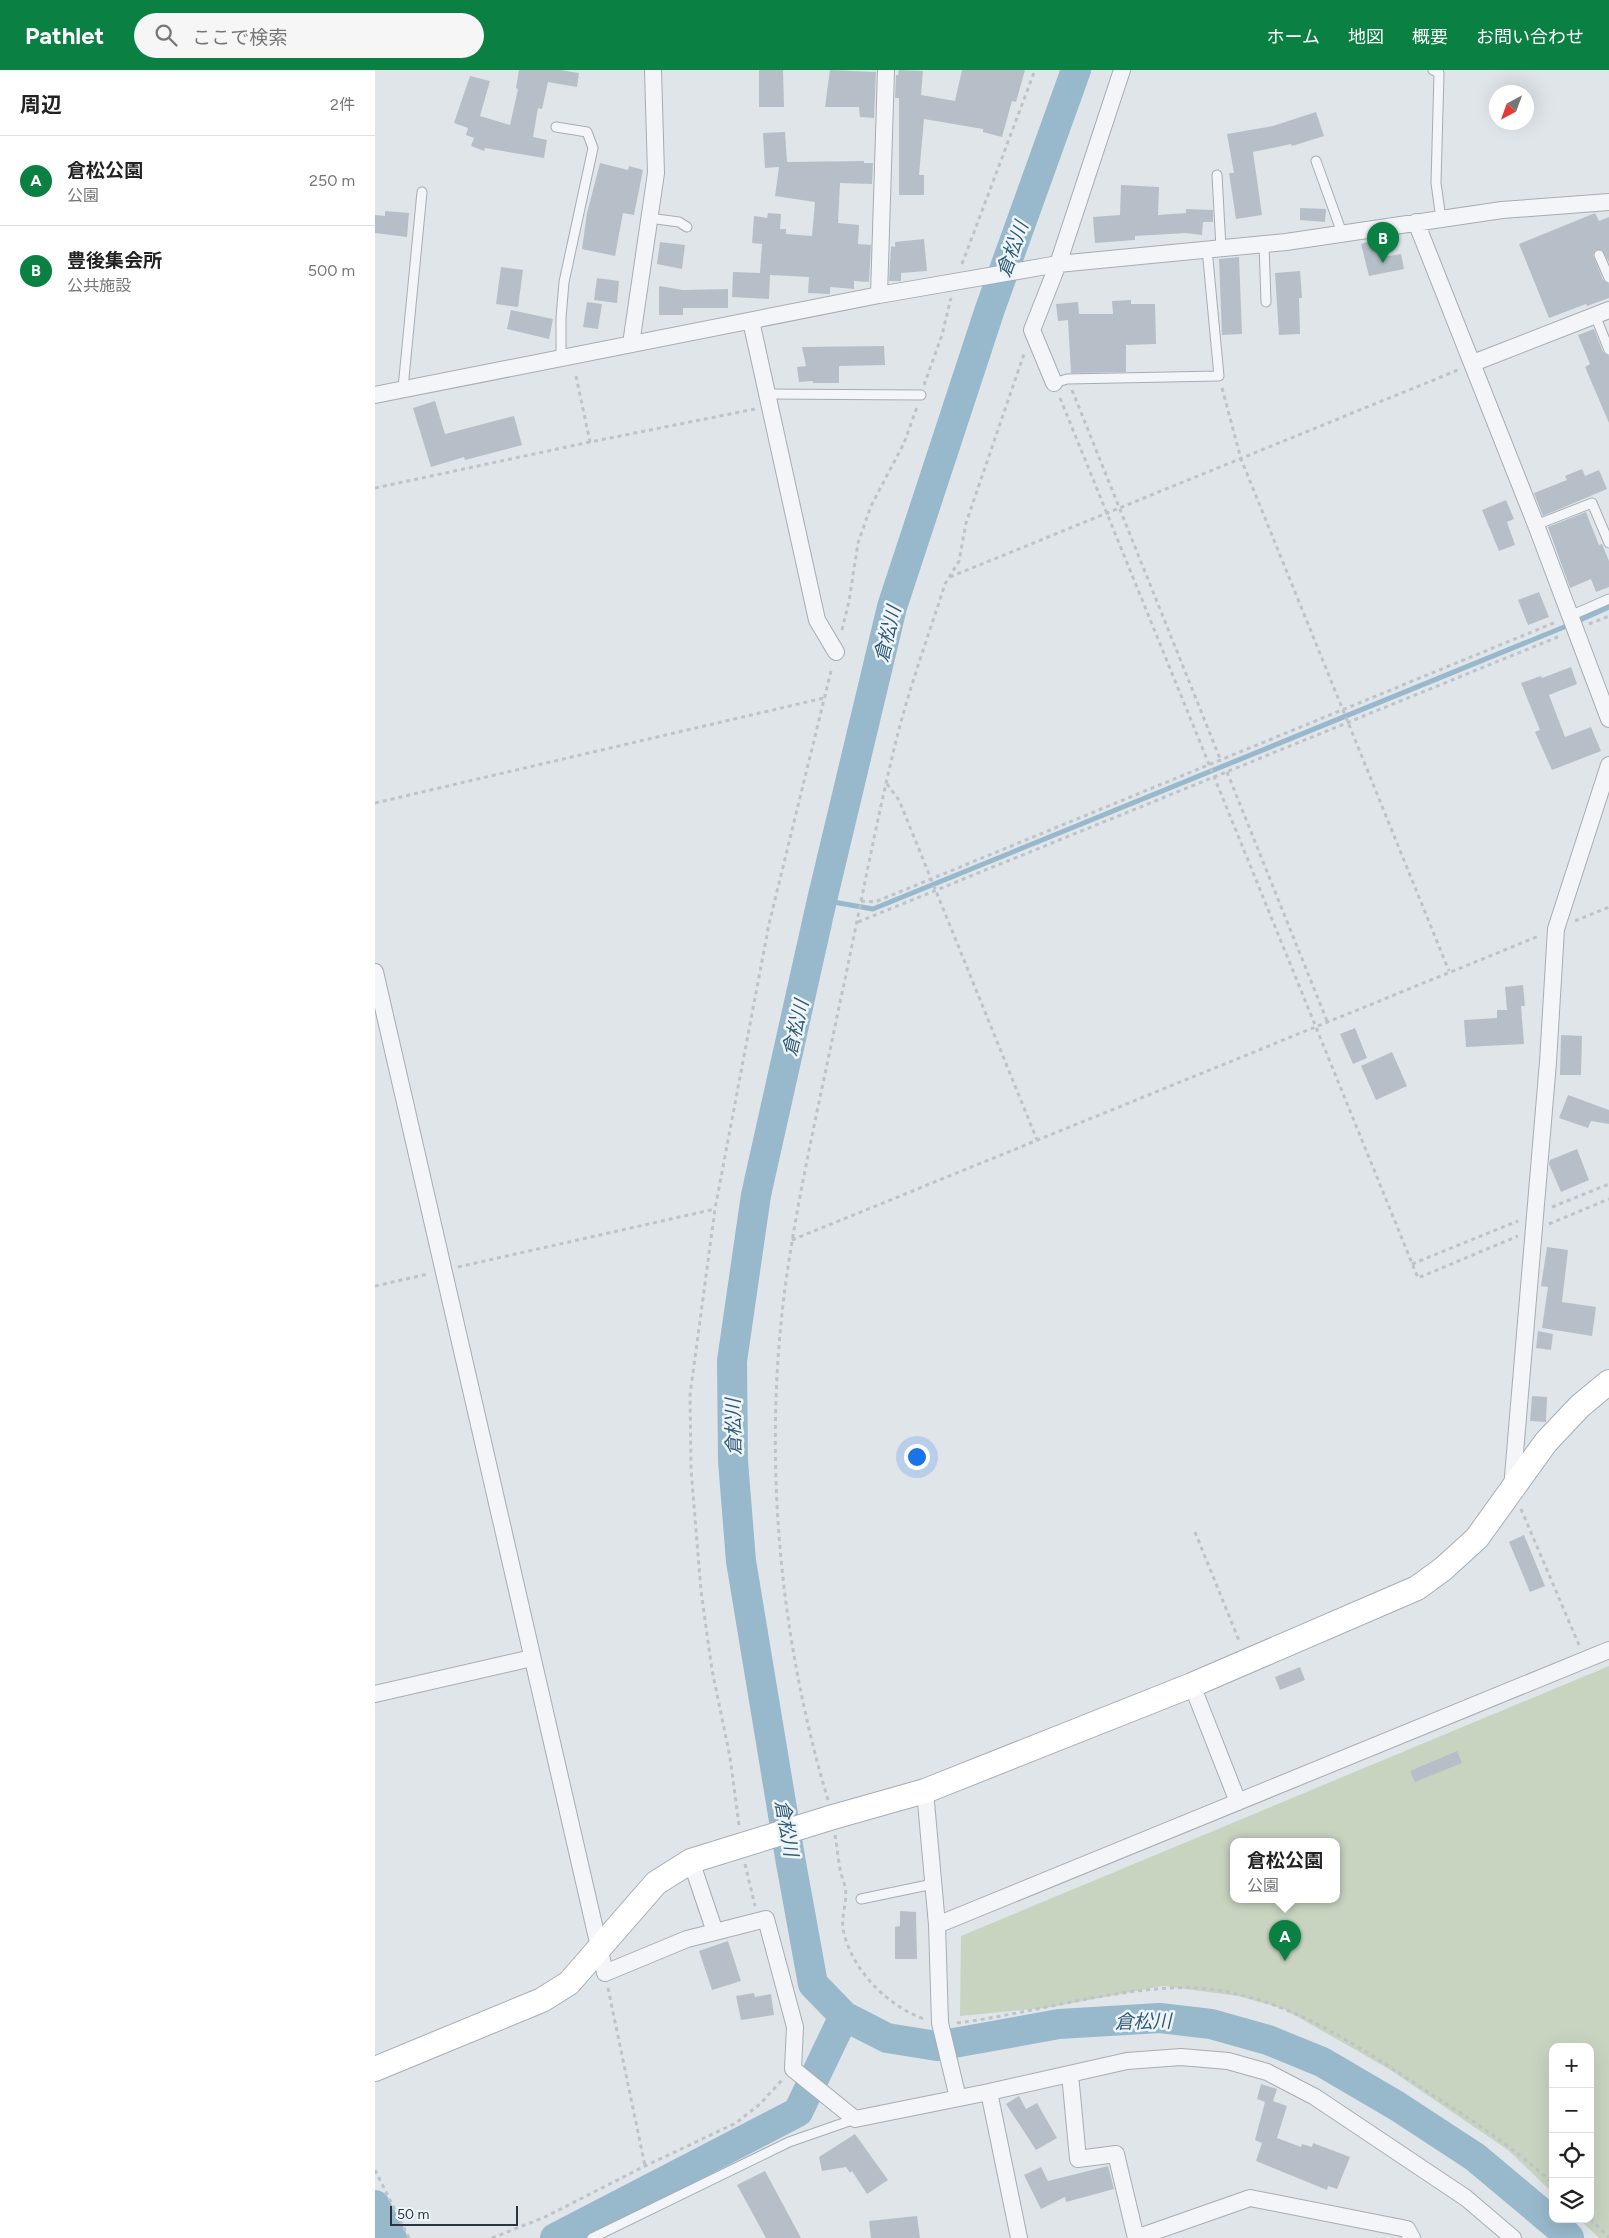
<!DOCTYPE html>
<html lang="ja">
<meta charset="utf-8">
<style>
body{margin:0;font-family:Figtree,"Noto Sans JP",sans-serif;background:#f6f6f6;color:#222}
.controls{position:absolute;right:15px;bottom:15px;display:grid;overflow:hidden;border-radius:10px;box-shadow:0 5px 20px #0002}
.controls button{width:45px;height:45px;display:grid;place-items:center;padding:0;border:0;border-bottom:1px solid #e0e0e0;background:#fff;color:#222;font:25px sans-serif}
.compass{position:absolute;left:1114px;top:15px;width:45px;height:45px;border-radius:50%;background:#fff;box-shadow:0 5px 20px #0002;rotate:221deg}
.scale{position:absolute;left:15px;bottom:12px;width:128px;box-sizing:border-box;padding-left:5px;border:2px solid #273542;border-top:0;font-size:14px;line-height:18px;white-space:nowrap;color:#273542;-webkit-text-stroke:4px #eff4f7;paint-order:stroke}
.you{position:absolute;left:541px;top:1386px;width:18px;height:18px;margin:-12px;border:4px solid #fff;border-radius:50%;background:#1a73e8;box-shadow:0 0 0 8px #1a73e833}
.badge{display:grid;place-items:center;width:32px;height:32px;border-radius:50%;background:#0b8043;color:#fff;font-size:16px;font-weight:700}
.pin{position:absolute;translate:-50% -41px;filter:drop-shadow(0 1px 2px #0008)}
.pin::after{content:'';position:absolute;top:26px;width:18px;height:15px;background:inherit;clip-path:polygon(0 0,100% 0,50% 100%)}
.popup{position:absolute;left:855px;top:1768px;width:110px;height:65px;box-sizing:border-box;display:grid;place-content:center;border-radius:10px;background:#fff;filter:drop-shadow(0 1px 4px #0005);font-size:16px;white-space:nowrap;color:#767676}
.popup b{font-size:19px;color:#222}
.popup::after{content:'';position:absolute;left:50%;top:100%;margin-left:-10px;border:10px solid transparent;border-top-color:#fff}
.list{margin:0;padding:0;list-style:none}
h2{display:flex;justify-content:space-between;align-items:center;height:65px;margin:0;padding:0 20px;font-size:21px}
h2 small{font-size:16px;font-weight:400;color:#767676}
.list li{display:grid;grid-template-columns:32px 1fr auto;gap:15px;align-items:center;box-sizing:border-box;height:90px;padding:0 20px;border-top:1px solid #e0e0e0}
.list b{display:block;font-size:19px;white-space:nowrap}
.list p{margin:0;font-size:16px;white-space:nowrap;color:#767676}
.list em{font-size:16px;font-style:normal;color:#767676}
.icon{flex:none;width:28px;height:28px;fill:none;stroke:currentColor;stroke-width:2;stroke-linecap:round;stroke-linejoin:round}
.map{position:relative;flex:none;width:1234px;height:2168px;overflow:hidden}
header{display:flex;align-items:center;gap:30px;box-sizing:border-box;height:70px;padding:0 25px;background:#0b8043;color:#fff}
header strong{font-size:24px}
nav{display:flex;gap:28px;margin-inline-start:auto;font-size:18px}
.search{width:350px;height:45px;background:#f6f6f6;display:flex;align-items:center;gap:12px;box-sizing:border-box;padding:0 18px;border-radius:28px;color:#767676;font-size:19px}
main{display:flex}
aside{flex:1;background:#fff}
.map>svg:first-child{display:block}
</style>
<header>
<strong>Pathlet</strong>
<div class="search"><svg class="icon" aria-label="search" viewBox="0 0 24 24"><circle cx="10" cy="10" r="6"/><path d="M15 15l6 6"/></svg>ここで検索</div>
<nav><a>ホーム</a><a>地図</a><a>概要</a><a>お問い合わせ</a></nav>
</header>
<main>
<aside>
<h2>周辺<small>2件</small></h2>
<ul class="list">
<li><span class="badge">A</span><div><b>倉松公園</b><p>公園</p></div><em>250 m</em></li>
<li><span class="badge">B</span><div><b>豊後集会所</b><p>公共施設</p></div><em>500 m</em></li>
</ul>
</aside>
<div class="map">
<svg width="1234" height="2168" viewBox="0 0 1234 2168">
<rect width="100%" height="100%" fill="#e0e5ea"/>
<path fill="#c8d4c0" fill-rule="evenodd" d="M1234 1596V2168H1224L1204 2149H1215V1977H1178V2123L1133 2080 1014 1999 909 1939 863 1926 788 1916 670 1938 585 1946 586 1866ZM859 1772H961V1830H859Z"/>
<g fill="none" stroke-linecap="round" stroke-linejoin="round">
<path stroke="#98b9cc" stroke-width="5" d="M447 830 498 839 1194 555 1234 537"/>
<path stroke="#98b9cc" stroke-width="30" d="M701 0 615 239 517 537 447 830 381 1125 357 1291 358 1391 366 1491 416 1793 438 1914 469 1946 512 1968 562 1976 684 1954 785 1948 836 1954 893 1970 947 1992 1022 2036 1100 2087 1187 2160 1194 2168
M0 2135 17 2168
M180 2168 423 2042 469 1946"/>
</g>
<path fill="#b6bfc7" d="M144 0H185L204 3 202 17 173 12 167 39 163 38 158 67 172 70 169 88 110 78 109 81 96 76 99 68 91 65 93 58 79 53 95 6 115 11 105 46 135 55 143 19 141 18Z
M384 0H408L409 37H384Z
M455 0 501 2 499 48 485 47 484 37H450Z
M524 0 548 1 546 25 580 31 587 0H650L641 32 637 31 627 67 608 62V59L549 49 544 105H549V125H524V28H520L521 5H523Z
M941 42 949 66 917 76 916 74 878 82 887 145 861 149 854 103H859L852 64 898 56Z
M410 62 412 92 489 91V93H498L497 114 465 113 463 153 484 155 483 174 496 175 494 212 479 211V219L455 217V224L433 223 434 207 395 205 394 229 357 227 358 202 385 203 387 174 377 173 379 146 392 148 393 143 406 144 405 159H411V164L437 166 440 132 400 126 404 97 390 98 388 63Z
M225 93 253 100 254 96 268 100 259 145 248 143 240 186 207 179 212 143Z
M746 115 784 117 783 145 811 143V139L838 140V152H828L827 165 811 163 760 166V170L720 173 718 147 745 145Z
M925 138 951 139 950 152 925 150Z
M10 141 34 143 32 167 0 163V145L10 146Z
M1220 143 1224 151 1234 147V192L1227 180H1221L1218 185 1228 210 1234 214V228L1212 236 1211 234 1174 248 1144 174Z
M549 169 552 201 526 203V211H514L516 176 520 177V172Z
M1001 169 1007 187 1026 184 1029 199 994 206 986 174Z
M285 172 310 175 307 199 282 194Z
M864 187 867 264 847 265 844 189Z
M126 197 148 200 143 237 121 234Z
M925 201 927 228H924L925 264 904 265 900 203Z
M222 208 244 211 242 233 219 230Z
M284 216 308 220 353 219V238H308V245H284Z
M756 230V234H780L781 274 751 275V302L696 303 693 250 683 251 681 234 703 232 704 244H738L737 231Z
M212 232 227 234 223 259 208 257Z
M136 240 178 249 174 269 132 259Z
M1219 259 1228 282 1234 286V353L1210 297 1215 294 1203 265Z
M509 276 510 295 464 296V313H438V311L424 312 422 297 431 296 427 277Z
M60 331 70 364 139 346 147 375 90 390 89 387 56 397 38 338Z
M1207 399 1210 406 1224 400 1232 419 1168 446 1159 423 1192 410 1190 406Z
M1131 430 1139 449 1132 452 1140 475 1124 481 1107 440Z
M1211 442 1224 475 1227 474 1234 491V517L1221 522 1216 509 1195 518 1173 457Z
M1164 522 1174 547 1153 555 1143 530Z
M1196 597 1202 614 1174 625 1190 667 1216 657 1226 681 1177 700 1160 662 1165 660 1146 613 1166 606 1167 608Z
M1148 915 1150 936H1146L1149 974 1091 977 1089 950 1122 948V940H1132L1130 917Z
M980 958 992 988 978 994 965 964Z
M1186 965 1207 966 1206 1005H1185Z
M1017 982 1032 1016 1001 1030 986 996Z
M1193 1025 1234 1040V1054L1216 1051 1213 1058 1184 1048Z
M1202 1079 1214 1110 1186 1122 1174 1094 1175 1090Z
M1172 1177 1193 1180 1187 1232 1221 1237 1217 1266 1167 1258 1173 1217 1166 1216Z
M1163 1261 1178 1264 1176 1280 1161 1278Z
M1157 1326 1172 1327 1171 1352 1155 1351Z
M1149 1465 1170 1516 1155 1522 1134 1472Z
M925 1597 930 1610 905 1620 900 1607Z
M1082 1681 1087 1693 1040 1712 1035 1701Z
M525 1841 541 1842 542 1889H520V1857L525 1856Z
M353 1871 366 1911 337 1920 324 1881Z
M379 1923 380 1927 396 1924 399 1945 366 1950 361 1926Z
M886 2014 902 2019 898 2031 912 2036 902 2068 926 2077 927 2074 937 2077 938 2073 975 2087 962 2119 953 2116 952 2120 881 2091 887 2073 880 2070 890 2032 882 2029Z
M644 2026 651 2039 662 2033 682 2068 661 2080 631 2034Z
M480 2064 513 2110 492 2124 477 2101 475 2103 471 2097 447 2101 444 2087Z
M733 2096 739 2119 691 2132 690 2127 666 2139 649 2105 666 2097 673 2111Z
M390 2101 426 2168H391L362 2115Z
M542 2146 545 2168H496L494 2151Z"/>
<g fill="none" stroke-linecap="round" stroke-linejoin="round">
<defs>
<path id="lane" d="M1058 0 1064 3 1061 113 1066 149
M181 57 212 62 218 78 189 212 186 248V288
M941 91 967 163
M842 105 846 178
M274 148 304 152 312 157
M889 174 891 232
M1224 185 1234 208
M1220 245 1234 280
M679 313 692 309 844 306 832 179
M28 318 47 122
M392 324 546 325
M1161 455 1217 433 1234 473
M1195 546 1234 529
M486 1829 558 1814
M217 2168 414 2072 480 2049"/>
<path id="street" d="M511 0 504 225 683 194 911 172 1127 140 1234 132
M1041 152 1161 455 1234 649
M376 251 442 550 461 582
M256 274 281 103 278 0
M1098 293 1234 240
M679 313 657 260 683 194 747 0
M0 325 504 225
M0 902 230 1903 312 1869 340 1862 316 1791
M1137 1418 1173 992 1181 859 1234 695
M817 1615 863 1732
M0 1624 157 1588
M550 1721 562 1855 565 1953 583 2028
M562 1855 1234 1580
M340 1862 391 1849 420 1957 418 1999 480 2049 614 2022 752 1991 806 1987 853 1991 892 2002 940 2027 1091 2128 1138 2168
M695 2004 703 2089 741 2084 761 2168
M614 2022 644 2168
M761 2168 875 2128 1032 2159 1037 2168"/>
<path id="secondary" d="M0 1999 167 1930 194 1913 281 1813 316 1791 458 1747 550 1721 817 1615 1042 1518 1068 1499 1102 1468 1171 1372 1205 1336 1234 1312"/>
</defs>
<use href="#lane" stroke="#a5adb4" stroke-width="11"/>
<use href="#street" stroke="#a5adb4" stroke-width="18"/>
<use href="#secondary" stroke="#a5adb4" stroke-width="26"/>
<path stroke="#bec3c9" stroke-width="3" stroke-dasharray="4 4" stroke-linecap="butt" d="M587 194 660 0
M201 306 215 372
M549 315 567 265 576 228
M847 318 866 389 1074 901
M697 320 846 691
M685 328 1043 1208 1143 1166
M0 418 215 372 380 339
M575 507 1083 300
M1214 554 1234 546
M467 560 474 531 483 473 496 436 529 373 542 337
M852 702 952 951
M512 714 524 730 662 1070
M0 733 449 628
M486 831 500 832 1181 552
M1200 851 1234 837
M483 852 1185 566
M1177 1137 1234 1114
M1174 1154 1234 1129
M417 1170 1164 866
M1037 1194 1143 1151
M83 1197 340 1139
M0 1216 53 1204
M1146 1439 1204 1575
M820 1462 865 1573
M453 1730C404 1566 388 1388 410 1218 423 1123 445 1030 464 937 483 850 499 761 520 675 533 621 553 567 570 514L584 491 591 453 649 284
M364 1755 355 1687 337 1600 326 1521 316 1399 315 1325 340 1139 394 854 457 597
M460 1765C462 1776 463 1788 465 1799 466 1805 469 1811 470 1817 473 1831 466 1845 468 1859 476 1899 511 1935 549 1949
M370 1794 380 1836
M233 1918 270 2096
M582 1953C653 1944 723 1922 795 1918 890 1912 974 1970 1050 2020 1095 2049 1139 2077 1178 2114
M0 2100 34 2168
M1215 2149 1234 2167
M117 2168 170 2147 270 2096 361 2053 385 2034 408 2009"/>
<use href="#lane" stroke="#f3f5f8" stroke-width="9"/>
<use href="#street" stroke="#f3f5f8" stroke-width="16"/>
<use href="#secondary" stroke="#fff" stroke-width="24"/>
</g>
<g text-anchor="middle" stroke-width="5" stroke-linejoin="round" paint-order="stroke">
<g font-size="19" font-style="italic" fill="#2e5b79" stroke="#eff4f7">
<text transform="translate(637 179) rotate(-70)" y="7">倉松川</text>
<text transform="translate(512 564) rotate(-76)" y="7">倉松川</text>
<text transform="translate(420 958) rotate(-77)" y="7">倉松川</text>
<text transform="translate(358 1357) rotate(-91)" y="7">倉松川</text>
<text transform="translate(412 1758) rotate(80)" y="7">倉松川</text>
<text transform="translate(768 1951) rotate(-1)" y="7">倉松川</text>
</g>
</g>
</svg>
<div class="controls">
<button>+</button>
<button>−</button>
<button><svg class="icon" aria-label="locate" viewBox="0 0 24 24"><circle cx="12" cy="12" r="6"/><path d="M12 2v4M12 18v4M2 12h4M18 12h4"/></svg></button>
<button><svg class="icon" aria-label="layers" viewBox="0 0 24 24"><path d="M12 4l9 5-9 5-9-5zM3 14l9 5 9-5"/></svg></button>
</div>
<svg class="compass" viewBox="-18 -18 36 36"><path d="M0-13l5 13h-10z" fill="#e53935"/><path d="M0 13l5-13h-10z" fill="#767676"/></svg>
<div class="scale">50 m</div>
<div class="you"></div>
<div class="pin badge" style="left:910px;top:1891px">A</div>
<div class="popup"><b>倉松公園</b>公園</div>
<div class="pin badge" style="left:1008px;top:193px">B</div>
</div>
</main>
